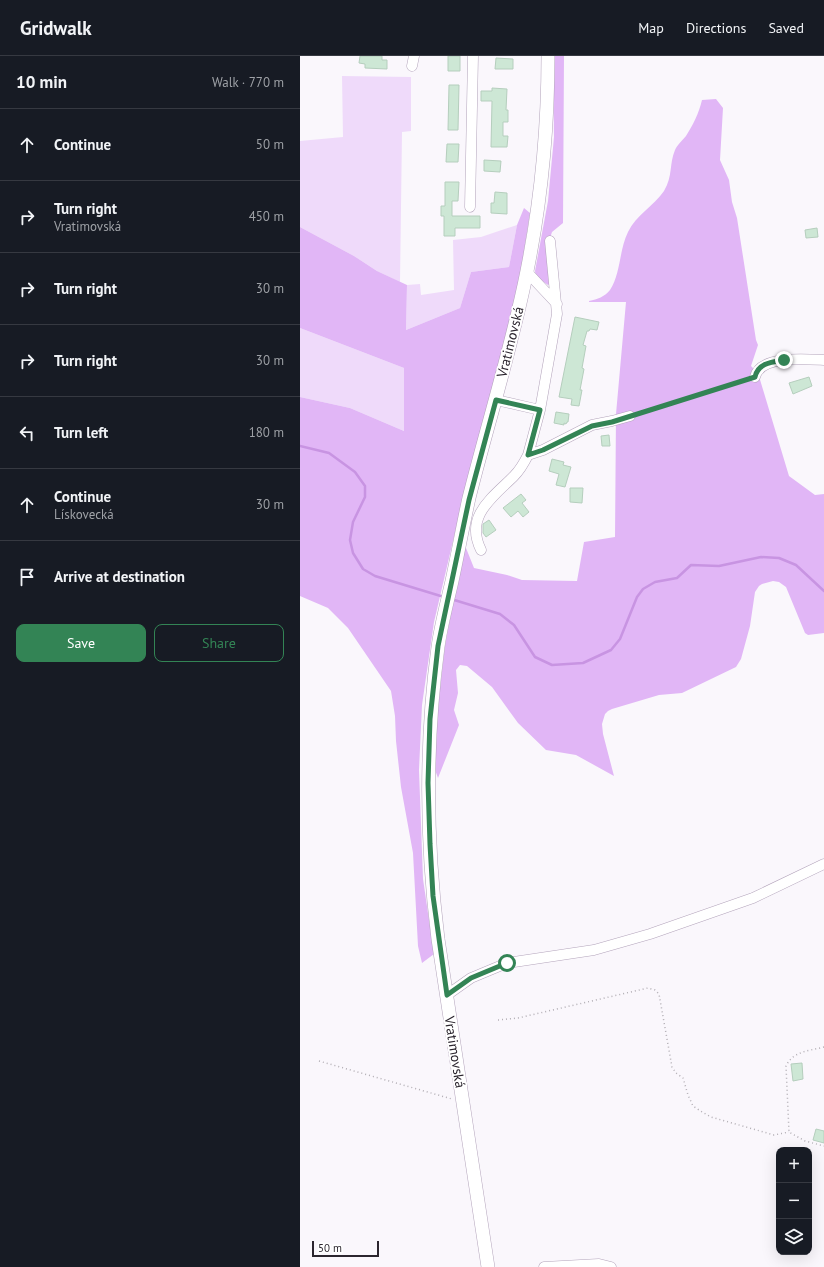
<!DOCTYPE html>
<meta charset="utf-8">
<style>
body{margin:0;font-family:"PT Sans",sans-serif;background:#242831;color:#f1f3f6}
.controls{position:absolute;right:12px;bottom:12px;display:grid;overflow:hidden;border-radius:8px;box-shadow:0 4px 16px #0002}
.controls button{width:36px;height:36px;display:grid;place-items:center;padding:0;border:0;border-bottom:1px solid #363941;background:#171b24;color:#f1f3f6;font:20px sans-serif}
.scale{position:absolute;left:12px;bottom:10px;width:67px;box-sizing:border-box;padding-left:4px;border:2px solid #2b252e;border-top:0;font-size:11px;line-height:14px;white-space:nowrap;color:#2b252e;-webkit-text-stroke:3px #fff;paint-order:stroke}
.stop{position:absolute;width:12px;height:12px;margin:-9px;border:3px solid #338455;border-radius:50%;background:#fff}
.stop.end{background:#338455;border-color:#fff;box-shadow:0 1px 4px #0008}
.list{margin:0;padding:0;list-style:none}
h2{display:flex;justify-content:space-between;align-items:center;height:52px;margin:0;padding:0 16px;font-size:17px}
h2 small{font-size:13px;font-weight:400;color:#9ea1a6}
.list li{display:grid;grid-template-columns:26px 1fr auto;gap:12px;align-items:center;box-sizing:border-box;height:72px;padding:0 16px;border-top:1px solid #363941}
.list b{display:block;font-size:15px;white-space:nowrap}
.list p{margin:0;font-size:13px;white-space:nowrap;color:#9ea1a6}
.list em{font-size:13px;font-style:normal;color:#9ea1a6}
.actions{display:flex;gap:8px;padding:12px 16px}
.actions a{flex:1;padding:9px 0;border:1px solid #338455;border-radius:8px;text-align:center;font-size:14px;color:#338455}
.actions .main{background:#338455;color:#fff}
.icon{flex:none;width:22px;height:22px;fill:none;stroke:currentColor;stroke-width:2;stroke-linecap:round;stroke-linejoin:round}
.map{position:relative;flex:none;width:524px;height:1211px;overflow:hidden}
header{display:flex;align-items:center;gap:24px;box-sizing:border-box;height:56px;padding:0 20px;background:#171b24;border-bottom:1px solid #363941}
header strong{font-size:19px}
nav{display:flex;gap:22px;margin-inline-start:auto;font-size:14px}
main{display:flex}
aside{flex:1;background:#171b24}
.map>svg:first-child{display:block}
</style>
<header>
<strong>Gridwalk</strong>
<nav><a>Map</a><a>Directions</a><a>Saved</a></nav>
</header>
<main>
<aside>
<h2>10 min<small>Walk · 770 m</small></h2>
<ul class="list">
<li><svg class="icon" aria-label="ahead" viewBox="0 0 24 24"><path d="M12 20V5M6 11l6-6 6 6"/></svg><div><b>Continue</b></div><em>50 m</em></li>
<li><svg class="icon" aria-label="right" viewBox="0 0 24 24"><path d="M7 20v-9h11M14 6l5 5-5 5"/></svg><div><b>Turn right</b><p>Vratimovská</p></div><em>450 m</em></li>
<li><svg class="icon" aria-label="right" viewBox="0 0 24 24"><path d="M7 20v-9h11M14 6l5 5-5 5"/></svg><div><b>Turn right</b></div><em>30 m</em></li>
<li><svg class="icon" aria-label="right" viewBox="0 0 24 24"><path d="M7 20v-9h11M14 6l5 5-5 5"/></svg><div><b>Turn right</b></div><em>30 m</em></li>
<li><svg class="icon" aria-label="left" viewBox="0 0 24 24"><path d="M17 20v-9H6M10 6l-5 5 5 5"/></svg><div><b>Turn left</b></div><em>180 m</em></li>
<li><svg class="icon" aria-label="ahead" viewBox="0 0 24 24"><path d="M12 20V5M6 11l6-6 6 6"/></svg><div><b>Continue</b><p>Lískovecká</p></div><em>30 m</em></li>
<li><svg class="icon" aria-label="arrive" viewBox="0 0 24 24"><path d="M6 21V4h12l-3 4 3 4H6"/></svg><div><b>Arrive at destination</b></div></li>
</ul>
<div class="actions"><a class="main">Save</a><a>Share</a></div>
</aside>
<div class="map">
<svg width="524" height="1211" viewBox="0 0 524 1211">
<rect width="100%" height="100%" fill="#faf7fc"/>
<path fill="#efdafa" d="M42 20 111 21V75L102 76 100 226 77 215 54 200 0 171V85L43 81Z
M217 169 209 211 171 216 160 252 106 274 107 229 120 228 121 239 154 234 153 184 181 181Z
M0 272 104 312V375L50 352 0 341Z"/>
<path fill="#e1b6f6" d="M253 0H264L263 167 252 176 250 182 251 227 248 229 236 221 235 215 248 145 254 81Z
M416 43 423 52 420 104 429 124 432 146 437 162 456 284 458 289 451 310 458 317 489 420 515 439 524 438V577L508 579 505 577 486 531 479 526 473 525 462 528 459 530 455 536 450 570 441 603 436 611 382 637 359 639 312 653 308 655 305 658 302 668 303 678 314 720 276 699 246 694 218 667 192 631 167 610 160 609 156 614 158 637 154 654 159 669 138 722 134 711 138 650 145 590 164 487 174 512 207 519 222 524 277 525 284 486 315 481 316 358 326 246H289V245C298 243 304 241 310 234 321 217 319 194 328 176 336 159 354 150 364 135 373 120 369 108 375 94 377 89 382 85 386 80 393 69 399 57 402 44Z
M224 152 230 157 221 215 208 273 164 438 134 566 122 649 119 714 123 823 134 898 122 907 118 890 113 797 101 731 96 685 95 660 91 635 48 572 28 552 0 540V341L50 352 104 375V312L0 272V171L54 200 77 215 107 229 106 274 160 252 171 216 209 211 217 169Z"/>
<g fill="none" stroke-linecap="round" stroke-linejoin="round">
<path stroke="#c894e2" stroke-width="2.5" d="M0 390 29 397 55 416 65 430V441L53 466 50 484 53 497 63 513 75 520 144 541
M151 543 200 558 214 569 235 601 252 609 283 607 311 594 320 583 337 541 343 533 355 526 377 522 391 509 419 510 461 501 479 502 496 509 524 535"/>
</g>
<path fill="#cde7d5" stroke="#b5cebd" d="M60 0H82V4H87V13L65 12V8L59 7Z
M148 0H160V15H148Z
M196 2 213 3V13H195Z
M149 29H159L158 74H148Z
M192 32 207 33 206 54H208V66H203V80H208L207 91H191L192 45H181V35H192Z
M147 88H159L158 106H146Z
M184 104 201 105 200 116 184 115Z
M145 126H159L158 145H152V160H180V172H155V180H144V160H141V150H145Z
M195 136 207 137V158L191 157V147H194Z
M517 172 518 181 506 182 505 174Z
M275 261 299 266 297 274 290 273 289 275H287L283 289 286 290 282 312 284 313 280 334H282L279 350 271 349 272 343 259 341Z
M509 321 512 330 493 338 489 327Z
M256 356 269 358 268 366H267L266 368 264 367V369L254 367Z
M309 379 310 390H302L301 380Z
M252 403 264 406 263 409 271 411 265 431 256 429 259 418 249 415Z
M270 432H283L282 447 270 446Z
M221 438 226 444 222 447 229 456 223 461 218 455 211 461 203 452Z
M189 464 196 474 186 481 183 477V468Z
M502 1007 503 1023 493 1025 491 1008Z
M516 1073 524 1075V1087L513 1084Z"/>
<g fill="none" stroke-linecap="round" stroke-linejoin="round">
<defs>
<path id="minor" d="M112 10 114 0
M170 151 173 0
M227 216 257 248
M455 321C460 299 506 303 524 304
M196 344 240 354
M228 399 240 354 257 258 250 185
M181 494C164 460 193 441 214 420 220 414 224 407 228 399L243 394 292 369 312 365 330 360
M147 939 171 922 207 907 294 894 350 878 453 842 524 808
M244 1211 299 1208 311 1211"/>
<path id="major" d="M188 1211 138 883C126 786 125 688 138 591 141 569 147 547 152 525 158 497 163 469 169 442 188 366 212 291 227 215 241 145 248 72 248 0"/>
</defs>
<use href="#minor" stroke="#b3a4bb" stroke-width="11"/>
<use href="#major" stroke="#b3a4bb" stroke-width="14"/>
<path stroke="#b2aeb4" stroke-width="1.5" stroke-dasharray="1 3" stroke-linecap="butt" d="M339 357 447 324
M198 964 218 962 348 932 355 934 359 938 372 1011 376 1017 383 1022 388 1039 393 1050 402 1056 411 1061 474 1079 489 1076
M524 991C509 995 493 995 486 1010L489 1076 505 1085 524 1090
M19 1005 152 1043"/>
<use href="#minor" stroke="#fff" stroke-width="10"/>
<use href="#major" stroke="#fff" stroke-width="13"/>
</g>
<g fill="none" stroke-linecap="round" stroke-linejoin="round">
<path stroke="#338455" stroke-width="5" d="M207 907 171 922 147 939 133 840 130 788 128 727 130 663 138 590 169 444 196 344 240 354 228 399 243 394 292 370 312 366 455 321C458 307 472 306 484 304"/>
</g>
<g text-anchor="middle" stroke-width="3.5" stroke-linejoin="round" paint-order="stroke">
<g font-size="14" fill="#2b252e" stroke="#fff">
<text transform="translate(210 286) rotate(-76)" y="5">Vratimovská</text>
<text transform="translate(155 996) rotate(81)" y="5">Vratimovská</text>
</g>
</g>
</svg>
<div class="controls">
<button>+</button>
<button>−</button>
<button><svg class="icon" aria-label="layers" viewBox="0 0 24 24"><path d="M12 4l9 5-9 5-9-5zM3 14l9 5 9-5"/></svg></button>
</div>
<div class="scale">50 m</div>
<div class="stop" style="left:207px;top:907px"></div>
<div class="stop end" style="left:484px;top:304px"></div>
</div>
</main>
